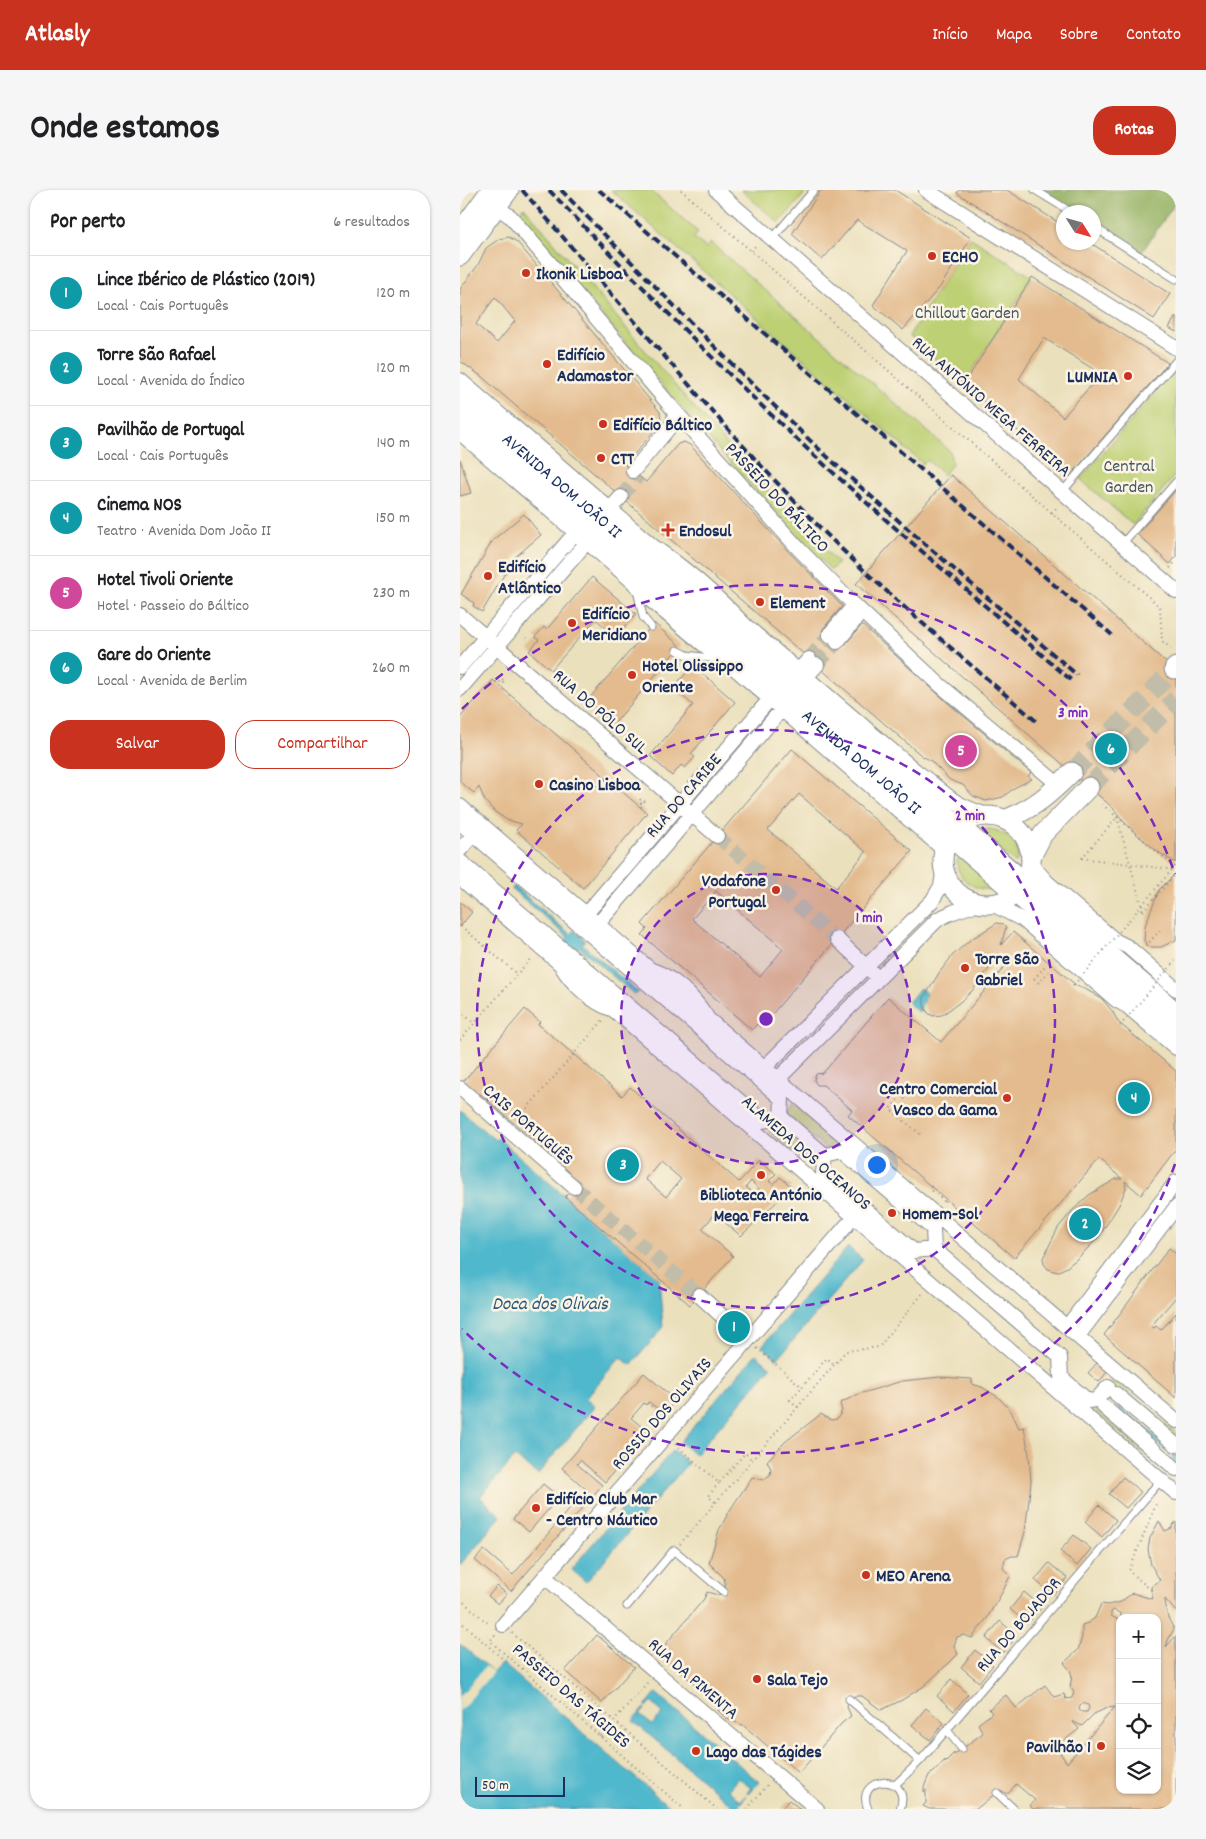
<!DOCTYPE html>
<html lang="pt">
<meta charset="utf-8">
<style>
body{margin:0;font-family:Dekko,sans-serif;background:#f6f6f6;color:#202124}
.controls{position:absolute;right:15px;bottom:15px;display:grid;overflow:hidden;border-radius:10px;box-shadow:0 1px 4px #0004}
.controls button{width:45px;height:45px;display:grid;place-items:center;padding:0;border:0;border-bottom:1px solid #e0e0e0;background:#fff;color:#202124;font:25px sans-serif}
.compass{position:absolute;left:596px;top:15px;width:45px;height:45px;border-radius:50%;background:#fff;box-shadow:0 1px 4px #0004;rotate:127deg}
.scale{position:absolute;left:15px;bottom:12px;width:90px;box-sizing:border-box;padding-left:5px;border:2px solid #1b2f5e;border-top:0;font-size:14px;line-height:18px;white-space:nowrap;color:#1b2f5e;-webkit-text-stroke:4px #fcf5e5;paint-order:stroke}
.you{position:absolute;left:416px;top:974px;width:18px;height:18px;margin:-12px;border:4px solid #fff;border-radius:50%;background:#1a73e8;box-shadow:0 0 0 8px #1a73e833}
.badge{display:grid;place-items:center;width:32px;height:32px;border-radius:50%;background:#c8321e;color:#fff;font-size:16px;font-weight:700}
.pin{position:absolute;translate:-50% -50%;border:2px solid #fff;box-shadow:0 1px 5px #0006}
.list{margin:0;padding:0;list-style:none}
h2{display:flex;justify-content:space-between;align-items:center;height:65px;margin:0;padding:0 20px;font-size:21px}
h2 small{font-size:16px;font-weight:400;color:#757577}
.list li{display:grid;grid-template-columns:32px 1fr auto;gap:15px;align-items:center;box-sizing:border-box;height:75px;padding:0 20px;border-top:1px solid #e0e0e0}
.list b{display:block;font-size:19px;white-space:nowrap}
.list p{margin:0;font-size:16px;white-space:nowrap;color:#757577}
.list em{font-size:16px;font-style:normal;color:#757577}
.actions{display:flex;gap:10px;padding:15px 20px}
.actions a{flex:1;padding:11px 0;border:1px solid #c8321e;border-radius:20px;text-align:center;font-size:18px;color:#c8321e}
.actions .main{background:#c8321e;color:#fff}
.icon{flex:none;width:28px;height:28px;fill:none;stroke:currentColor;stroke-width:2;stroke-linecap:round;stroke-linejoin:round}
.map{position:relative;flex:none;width:716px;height:1619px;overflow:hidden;border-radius:20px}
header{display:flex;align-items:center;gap:30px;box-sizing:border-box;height:70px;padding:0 25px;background:#c8321e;color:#fff}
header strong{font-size:24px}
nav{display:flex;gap:28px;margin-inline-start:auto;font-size:18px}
.intro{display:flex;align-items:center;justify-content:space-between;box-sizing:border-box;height:120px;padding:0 30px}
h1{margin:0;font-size:35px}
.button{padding:12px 22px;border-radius:20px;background:#c8321e;color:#fff;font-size:18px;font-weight:700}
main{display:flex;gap:30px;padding:0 30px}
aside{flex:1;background:#fff;border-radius:20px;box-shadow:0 1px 4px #0004}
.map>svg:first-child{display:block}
</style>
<header>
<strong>Atlasly</strong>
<nav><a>Início</a><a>Mapa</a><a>Sobre</a><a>Contato</a></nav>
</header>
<div class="intro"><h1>Onde estamos</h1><a class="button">Rotas</a></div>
<main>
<aside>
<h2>Por perto<small>6 resultados</small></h2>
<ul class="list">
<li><span class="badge" style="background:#0f9aa8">1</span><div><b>Lince Ibérico de Plástico (2019)</b><p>Local · Cais Português</p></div><em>120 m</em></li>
<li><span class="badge" style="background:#0f9aa8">2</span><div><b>Torre São Rafael</b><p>Local · Avenida do Índico</p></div><em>120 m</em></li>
<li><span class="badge" style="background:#0f9aa8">3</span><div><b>Pavilhão de Portugal</b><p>Local · Cais Português</p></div><em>140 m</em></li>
<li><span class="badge" style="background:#0f9aa8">4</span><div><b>Cinema NOS</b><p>Teatro · Avenida Dom João II</p></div><em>150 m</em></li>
<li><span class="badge" style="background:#d1479c">5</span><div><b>Hotel Tivoli Oriente</b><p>Hotel · Passeio do Báltico</p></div><em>230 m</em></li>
<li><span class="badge" style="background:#0f9aa8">6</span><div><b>Gare do Oriente</b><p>Local · Avenida de Berlim</p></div><em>260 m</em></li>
</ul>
<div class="actions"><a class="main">Salvar</a><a>Compartilhar</a></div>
</aside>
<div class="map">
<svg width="716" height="1619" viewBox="0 0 716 1619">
<rect width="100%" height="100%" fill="#fcf5e5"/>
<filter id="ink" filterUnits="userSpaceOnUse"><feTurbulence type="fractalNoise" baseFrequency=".02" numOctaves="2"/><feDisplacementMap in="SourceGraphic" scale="10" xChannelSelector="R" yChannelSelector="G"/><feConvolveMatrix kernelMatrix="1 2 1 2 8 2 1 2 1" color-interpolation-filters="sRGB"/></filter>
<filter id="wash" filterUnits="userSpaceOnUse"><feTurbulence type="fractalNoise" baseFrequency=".0096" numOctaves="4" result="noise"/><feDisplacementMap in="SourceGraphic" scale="20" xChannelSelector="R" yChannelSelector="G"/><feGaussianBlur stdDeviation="1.12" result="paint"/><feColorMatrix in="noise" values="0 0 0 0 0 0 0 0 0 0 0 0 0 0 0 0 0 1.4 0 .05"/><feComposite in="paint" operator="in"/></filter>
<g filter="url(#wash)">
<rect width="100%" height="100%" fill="#ebe0bc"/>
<path fill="#bdd073" stroke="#6c8068" d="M151 0H190L238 42 234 48 246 58 251 53 490 261 492 274 484 285 467 270 463 274Z
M281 0H348L319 33Z
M64 17C166 137 266 261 378 373L371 380C266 274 172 160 76 47L57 23Z
M511 48 572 87 504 194 449 146Z
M713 182 716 184V284L673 335 620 289Z
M523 639C541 638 563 651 557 672L555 673 520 642Z
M500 667 534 697 533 699C515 702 496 689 497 670Z
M333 914 377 952 368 961 325 924Z
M318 932 361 969 353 979 309 941Z
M654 1190 716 1243V1252L649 1195Z
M635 1212 707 1274 702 1279 630 1217Z"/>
<path fill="#96b265" stroke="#587062" d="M575 0H716V12L679 66 634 37V22H611Z"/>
<path fill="#4fb8cc" stroke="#357495" d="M54 696 110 744 114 740 125 750 122 754 178 802 175 805 119 757 115 761 104 751 108 747 52 699Z
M460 798 466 803 459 822 448 813Z
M0 920 35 950 38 948 199 1088 203 1138 171 1175 160 1167 126 1208 135 1216 78 1284 55 1267 20 1307 41 1326 0 1375Z
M388 1057 403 1070 317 1169 302 1156Z
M296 1164 311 1177 235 1265 220 1252Z
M659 1216 716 1263V1277L710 1271 713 1267 657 1219Z
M213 1260 228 1273 126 1392 111 1379Z
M0 1454 33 1482 42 1473 212 1619H0Z
M196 1503 299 1592 288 1604 287 1603 291 1598 278 1588 268 1600 280 1611 285 1606H286L276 1619 173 1531 184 1518 185 1519 180 1525 192 1535 203 1523 191 1512 187 1517 185 1516Z"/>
<path fill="#ebe0bc" d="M26 1476 33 1482 0 1521V1506Z"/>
<g id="blocks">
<path fill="#e3bb8e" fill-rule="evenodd" d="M361 0H435L511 48 480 97 443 140 413 115 447 61 397 30 362 70 332 44Z
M499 0H547L604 36V52H629L710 104 694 129 497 3Z
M49 47 57 52 200 222 201 229 199 235 165 275 186 292 218 254 224 252 230 255 330 363 382 416 362 440 383 457 402 435 487 512 571 583 568 586 572 589 554 598 543 607 526 611 513 606 503 595 490 590 470 570 462 566 21 186 0 171V99L18 75 26 58 39 49ZM35 107 55 131 37 153 16 134Z
M572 87 708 173 610 286 504 194ZM584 148 641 184 603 227 559 189Z
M716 126V142L709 138Z
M0 269 11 303 0 306Z
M491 285 716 481V673L698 662 680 647 663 631 653 618 396 394Z
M716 300V367L710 374 677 344Z
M64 324 81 345 54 368 22 422 13 416 14 413 1 404 33 350Z
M132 387 176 424 156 447 136 429 91 480 69 461 79 450 75 447 84 437 87 439Z
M194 433 220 456 154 534 127 511Z
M233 475 275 512 231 564 235 567 225 578 221 575 212 586 190 566 233 515 213 498Z
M33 490 187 623 123 698 56 640 62 634 47 630 35 622 25 611 19 597 14 603 0 592V528Z
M332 559 452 661 301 837 297 834 292 840 182 745 187 739 182 734ZM339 604 406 662 376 698 308 640ZM256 701 323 759 300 787 232 729Z
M716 683V750L701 757H690L684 751 685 736 699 700Z
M0 712 12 722 0 737Z
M537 733 543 734 546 737 541 755 553 742 617 796 627 800 642 809 653 822 658 832 716 881V959L681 1005 665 991 666 998 659 1015 638 1048 619 1067 607 1077 597 1082 588 1079 584 1074 583 1068 598 1038 612 1021 629 1005 656 989H662L639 969 554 1068 388 925 392 920 363 895H357L354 890 356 884 363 883 428 807 481 852 549 772 538 763 528 780 513 800 500 812 482 825 473 826 468 823 464 816V808L479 783 493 765 510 750Z
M65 819 80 832 78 834 162 906 170 897 279 992 299 970 316 984 309 991 313 995 320 987 332 997 281 1046 255 1024 242 1039 273 1066 230 1115 105 1007 118 992 101 977 103 975 19 903 17 905 3 892ZM200 971 221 989 206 1007 185 989ZM291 991 300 1000 295 1005 286 997Z
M709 1058 716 1064V1107L691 1136 694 1138 696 1136 701 1140 716 1123V1208L644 1145Z
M637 1173 647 1182 639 1192 628 1183Z
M184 1183 216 1210 204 1224 189 1212 186 1215 184 1213 171 1228 188 1242 145 1292 120 1270 117 1274 142 1295 51 1401 15 1370 24 1360 53 1385 126 1299 102 1278Z
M480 1187 512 1189V1194L522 1197 538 1207 551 1221 559 1238 564 1237 569 1265 571 1292 565 1342 558 1366H552L545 1369 543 1378 550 1386 543 1401 527 1428 512 1448 504 1445 497 1447 494 1456 498 1464 490 1472 464 1496 442 1510 421 1520 402 1506H395L389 1509 387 1517 391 1526 382 1533 339 1583 283 1535 267 1529 258 1520 255 1511 198 1463 244 1409 247 1402 258 1405 262 1404 266 1399 264 1388 249 1373 259 1340 270 1320 292 1287 303 1290 310 1285 311 1279 307 1271 325 1252 361 1224 371 1230 377 1229 382 1221 380 1213 399 1204 442 1191Z
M663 1287 681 1302 666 1318 649 1304Z
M83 1294 99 1307 69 1342 53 1329Z
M639 1315 656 1330 642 1347 625 1332Z
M699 1331 705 1341 712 1338V1336L716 1332V1422L705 1409V1411L708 1428 714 1439 708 1450 706 1457 716 1446V1619H573L570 1616 575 1610 556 1594 548 1604 540 1600 516 1619H469L463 1616 466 1613V1600L464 1602V1597L469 1585 474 1582 485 1570V1572L494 1563V1565L523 1543 518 1534 532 1523 529 1519 546 1505 556 1518 585 1495 594 1507 604 1504 606 1509 612 1508 614 1502 610 1497 612 1486 610 1480 604 1473 618 1460 622 1447V1435L628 1433 635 1428 641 1414 648 1415 661 1412 672 1403 692 1409 691 1397 700 1390 691 1375 688 1359 690 1348ZM654 1420 660 1423 662 1428H697V1459L699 1462 697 1466V1600H660V1431L651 1426V1422ZM623 1513 628 1515 629 1518 627 1522H622L619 1520 620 1516ZM655 1517 607 1573 596 1557 619 1539 612 1531 622 1536 634 1524 647 1518Z
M614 1345 631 1359 617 1376 600 1361Z
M589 1373 607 1388 593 1405 575 1390Z
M37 1396 47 1404 38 1414 28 1406Z
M564 1402 582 1417 567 1434 550 1419Z
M540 1431 557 1446 543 1463 526 1448Z
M137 1445 174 1477 142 1513 105 1481Z
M515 1460 533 1475 519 1492 501 1477Z
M491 1489 508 1504 494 1521 477 1506Z
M466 1518 484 1533 470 1550 452 1535Z
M329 1610 340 1619H321Z"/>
</g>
</g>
<g filter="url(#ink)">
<use href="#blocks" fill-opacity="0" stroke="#83888d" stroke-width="1"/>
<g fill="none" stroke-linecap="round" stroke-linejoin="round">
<path stroke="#c1bda9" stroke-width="14" stroke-dasharray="14 7" stroke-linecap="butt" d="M161 307 178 286
M349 469 369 445
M357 475 377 452
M257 646 377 749
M114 997 239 1105"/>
<path stroke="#c1bda9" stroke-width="19" stroke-dasharray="19 9" stroke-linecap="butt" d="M612 582 714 479
M629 597 716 509"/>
<defs>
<path id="lane" d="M575 0 611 22
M634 37 716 89
M312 49 354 0
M602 302 716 171
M662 354 716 292
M177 400 183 427 191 437
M217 460 227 465 257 469
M191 776C215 783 236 804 249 824
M99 779C109 796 130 815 149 822
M167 1416 214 1360 264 1402
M389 1509 460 1571
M487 1540 502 1559
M435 1595 460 1571 701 1290
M537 1603 554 1619
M408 1619C393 1585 453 1582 440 1619"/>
<path id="street" d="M256 0 716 401
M466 0 716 158
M37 17 51 27 213 219 338 358 386 407 480 495 599 595
M0 190 194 357C227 379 257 406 285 435L456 581C469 590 480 601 493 610 504 618 519 622 532 627
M0 243 172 391 189 409 244 455 265 470 484 660
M173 281 213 233 215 224 213 219
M150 319 161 307
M0 425 257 646
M369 445 391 419 398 418
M377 452 399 425 398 418
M0 477 116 342
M338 481 349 469
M346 487 357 475
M0 499 127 352
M0 616 716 1231
M0 633 322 909 321 927
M0 660 19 638
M0 671 303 931 321 927 365 965 363 983 454 1061 474 1059 600 1167 601 1187 628 1211 636 1210 648 1197
M572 675 587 692 656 751 668 757 716 799
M0 688 716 1303
M530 713 563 730 656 810 667 816 716 858
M126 724 310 509
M138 734 322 519
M377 749 412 782
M305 877 472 711 481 696 484 677
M318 889 478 729 493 722 520 713
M0 898 114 997
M365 965 382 961 473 1039 474 1059
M239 1105 288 1150
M607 1137 716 992
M618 1146 716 1017
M656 1204 716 1255
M644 1217 716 1279
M85 1387 357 1619
M43 1435 387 1035"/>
<g id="secondary">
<path d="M0 42 31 0"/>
<path d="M0 66 49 0"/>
<path id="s1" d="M0 207 716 822"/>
<path id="s2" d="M0 226 716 841"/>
<path d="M714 479 716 477"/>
<circle cx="527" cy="670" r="44"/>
<path d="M545 630C575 617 589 605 612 582"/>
<path d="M571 667 583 644 629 597"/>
</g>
</defs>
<use href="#lane" stroke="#83888d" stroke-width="9"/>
<use href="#street" stroke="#83888d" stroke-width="16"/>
<use href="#secondary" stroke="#83888d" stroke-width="21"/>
<path stroke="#83888d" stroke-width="2" stroke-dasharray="1 4" stroke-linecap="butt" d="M221 0 700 417 702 451 714 461
M291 61 297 54
M592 323 598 316
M710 378 716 371
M66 448 70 451
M36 492 38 490 42 494 45 491 39 487
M101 492 103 490
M642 614 716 678
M181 617 183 615 179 611 181 609 187 613
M657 627 683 721
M622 668 716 680
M622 668 660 624
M683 721 716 683
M1 736 57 784
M686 756 702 738
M574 789 587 774
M578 793 592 778
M613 796 614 795
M0 821 14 833
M0 850 72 767
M474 894 490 908
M471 898 474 900 479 893 477 891
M445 909 441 906 430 919 460 944
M57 930 144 829
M471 997 470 999 484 1011 486 1009
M297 1158 342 1197 367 1168 373 1174
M187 1213 205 1228
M338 1217 330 1210 342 1197
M215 1254 259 1293 285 1263 292 1270
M255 1312 248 1306 259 1293
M220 1354 386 1161 419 1157 463 1103
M691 1400 669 1381 696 1314
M0 1409 30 1435
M3 1434 44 1470
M52 1443 257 1619
M35 1445 30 1451 224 1619
M140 1546 188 1492
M287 1619 307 1595 305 1593"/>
<use href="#lane" stroke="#fff" stroke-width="7"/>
<use href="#street" stroke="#fff" stroke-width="14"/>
<use href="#secondary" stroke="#fff" stroke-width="19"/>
<path stroke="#1b2f5e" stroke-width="4" stroke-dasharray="8 4" stroke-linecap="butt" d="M62 0C156 107 245 219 344 321 416 397 498 463 577 532
M89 0C176 91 264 182 356 267 440 344 527 417 612 491
M101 0C186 87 271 175 359 259 443 337 531 410 617 485
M139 0 652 445"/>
<path stroke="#83888d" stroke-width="2" stroke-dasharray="1 4" stroke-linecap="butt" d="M614 795 716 675
M660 836 716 770"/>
</g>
</g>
<circle cx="306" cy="829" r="145" fill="#7b2cbf" fill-opacity=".12"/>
<g fill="none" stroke="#7b2cbf" stroke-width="2.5" stroke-dasharray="9 6">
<circle cx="306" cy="829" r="145"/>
<circle cx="306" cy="829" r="289"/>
<path d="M715 974A434 434 0 0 1 2 1139M2 519A434 434 0 0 1 715 684"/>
</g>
<g fill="#c8321e" stroke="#fcf5e5" stroke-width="2">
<circle cx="472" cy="66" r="5"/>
<circle cx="66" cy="83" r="5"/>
<circle cx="87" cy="174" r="5"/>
<circle cx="668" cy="186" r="5"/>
<circle cx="143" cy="234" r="5"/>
<circle cx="141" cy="268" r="5"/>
<path d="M205.5 332.5h5v5h5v5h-5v5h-5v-5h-5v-5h5z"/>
<circle cx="28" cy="386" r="5"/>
<circle cx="300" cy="412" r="5"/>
<circle cx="112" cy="433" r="5"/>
<circle cx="172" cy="485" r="5"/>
<circle cx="79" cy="594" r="5"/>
<circle cx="316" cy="700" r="5"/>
<circle cx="505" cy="778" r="5"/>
<circle cx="547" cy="908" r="5"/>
<circle cx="301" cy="985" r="5"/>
<circle cx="432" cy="1023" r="5"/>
<circle cx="76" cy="1318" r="5"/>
<circle cx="406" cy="1385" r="5"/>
<circle cx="297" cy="1489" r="5"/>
<circle cx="641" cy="1556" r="5"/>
<circle cx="236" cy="1561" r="5"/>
</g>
<g text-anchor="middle" stroke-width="5" stroke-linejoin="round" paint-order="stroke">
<g font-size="18" font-weight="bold" fill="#1b2f5e" stroke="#fcf5e5" text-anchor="start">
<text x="482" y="72">ECHO</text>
<text x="76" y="89">Ikonik Lisboa</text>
<text x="97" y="170">Edifício<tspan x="97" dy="21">Adamastor</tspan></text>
<text x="658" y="192" text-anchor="end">LUMNIA</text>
<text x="153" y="240">Edifício Báltico</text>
<text x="151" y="274">CTT</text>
<text x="219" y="346">Endosul</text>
<text x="38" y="382">Edifício<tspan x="38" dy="21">Atlântico</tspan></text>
<text x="310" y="418">Element</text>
<text x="122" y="429">Edifício<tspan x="122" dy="21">Meridiano</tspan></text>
<text x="182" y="481">Hotel Olissippo<tspan x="182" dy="21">Oriente</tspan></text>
<text x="89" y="600">Casino Lisboa</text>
<text x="306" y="696" text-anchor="end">Vodafone<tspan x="306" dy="21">Portugal</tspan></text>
<text x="515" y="774">Torre São<tspan x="515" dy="21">Gabriel</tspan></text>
<text x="537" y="904" text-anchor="end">Centro Comercial<tspan x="537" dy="21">Vasco da Gama</tspan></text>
<text x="301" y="1010" text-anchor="middle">Biblioteca António<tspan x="301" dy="21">Mega Ferreira</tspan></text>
<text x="442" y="1029">Homem-Sol</text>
<text x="86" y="1314">Edifício Club Mar<tspan x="86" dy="21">- Centro Náutico</tspan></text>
<text x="416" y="1391">MEO Arena</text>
<text x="307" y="1495">Sala Tejo</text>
<text x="631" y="1562" text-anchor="end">Pavilhão 1</text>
<text x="246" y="1567">Lago das Tágides</text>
</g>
<g font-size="18" fill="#445763" stroke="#fcf5e5">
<text x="507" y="128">Chillout Garden</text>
<text x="669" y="281">Central<tspan x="669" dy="21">Garden</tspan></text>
</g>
<g font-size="18" fill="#1b2f5e" stroke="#fcf5e5">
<text transform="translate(532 216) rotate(41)" y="6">RUA ANTÓNIO MEGA FERREIRA</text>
<text dy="6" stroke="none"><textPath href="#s1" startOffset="135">AVENIDA DOM JOÃO II</textPath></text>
<text transform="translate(318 307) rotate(47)" y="6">PASSEIO DO BÁLTICO</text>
<text transform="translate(141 521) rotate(41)" y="6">RUA DO PÓLO SUL</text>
<text dy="6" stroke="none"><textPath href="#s2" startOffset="530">AVENIDA DOM JOÃO II</textPath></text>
<text transform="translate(223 605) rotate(-49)" y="6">RUA DO CARIBE</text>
<text transform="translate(69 934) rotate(41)" y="6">CAIS PORTUGUÊS</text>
<text transform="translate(347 962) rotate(41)" y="6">ALAMEDA DOS OCEANOS</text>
<text transform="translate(201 1223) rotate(-49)" y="6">ROSSIO DOS OLIVAIS</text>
<text transform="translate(558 1434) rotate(-49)" y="6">RUA DO BOJADOR</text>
<text transform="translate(234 1488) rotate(41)" y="6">RUA DA PIMENTA</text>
<text transform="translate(112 1505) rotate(41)" y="6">PASSEIO DAS TÁGIDES</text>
</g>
<g font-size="19" font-style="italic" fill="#2b587f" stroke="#fcf5e5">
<text x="90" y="1119">Doca dos Olivais</text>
</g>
</g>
<circle cx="306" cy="829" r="8" fill="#7b2cbf" stroke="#fcf5e5" stroke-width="2.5"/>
<g font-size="15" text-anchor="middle" font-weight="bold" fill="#7b2cbf" stroke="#fcf5e5" stroke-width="5" stroke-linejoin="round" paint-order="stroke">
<text x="613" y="527">3 min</text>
<text x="510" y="630">2 min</text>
<text x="409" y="732">1 min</text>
</g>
</svg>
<div class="controls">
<button>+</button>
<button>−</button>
<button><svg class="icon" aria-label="locate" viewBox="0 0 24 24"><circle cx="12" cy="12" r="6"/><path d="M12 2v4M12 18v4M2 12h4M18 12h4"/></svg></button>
<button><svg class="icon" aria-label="layers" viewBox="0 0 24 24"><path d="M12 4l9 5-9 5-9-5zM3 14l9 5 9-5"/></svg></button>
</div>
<svg class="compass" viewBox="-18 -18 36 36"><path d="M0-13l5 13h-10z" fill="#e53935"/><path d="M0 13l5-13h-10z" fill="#757577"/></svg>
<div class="scale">50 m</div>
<div class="you"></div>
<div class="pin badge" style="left:274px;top:1137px;background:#0f9aa8">1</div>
<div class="pin badge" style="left:625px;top:1034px;background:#0f9aa8">2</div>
<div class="pin badge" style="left:163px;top:975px;background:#0f9aa8">3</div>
<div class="pin badge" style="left:674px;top:908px;background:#0f9aa8">4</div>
<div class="pin badge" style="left:501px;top:561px;background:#d1479c">5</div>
<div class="pin badge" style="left:651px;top:559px;background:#0f9aa8">6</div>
</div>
</main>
